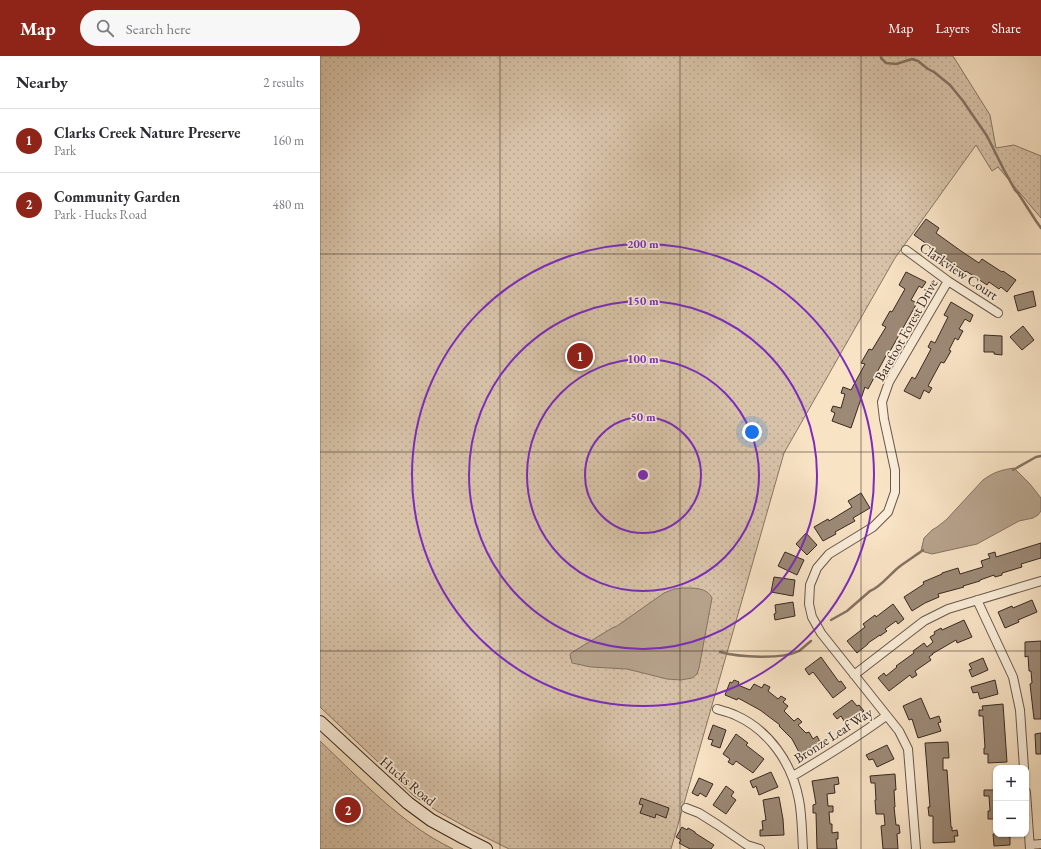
<!DOCTYPE html>
<meta charset="utf-8">
<style>
body{margin:0;font-family:"EB Garamond",serif;background:#f7f7f7;color:#2b2b33}
.controls{position:absolute;right:12px;bottom:12px;display:grid;overflow:hidden;border-radius:8px;box-shadow:0 1px 3px #0004}
.controls button{width:36px;height:36px;display:grid;place-items:center;padding:0;border:0;border-bottom:1px solid #e1e1e2;background:#fff;color:#2b2b33;font:20px sans-serif}
.you{position:absolute;left:432px;top:376px;width:14px;height:14px;margin:-10px;border:3px solid #fff;border-radius:50%;background:#1a73e8;box-shadow:0 0 0 6px #1a73e833}
.badge{display:grid;place-items:center;width:26px;height:26px;border-radius:50%;background:#8f2418;color:#fff;font-size:13px;font-weight:700}
.pin{position:absolute;translate:-50% -50%;border:2px solid #fff;box-shadow:0 1px 4px #0006}
.list{margin:0;padding:0;list-style:none}
h2{display:flex;justify-content:space-between;align-items:center;height:52px;margin:0;padding:0 16px;font-size:17px}
h2 small{font-size:13px;font-weight:400;color:#7c7c81}
.list li{display:grid;grid-template-columns:26px 1fr auto;gap:12px;align-items:center;box-sizing:border-box;height:64px;padding:0 16px;border-top:1px solid #e1e1e2}
.list b{display:block;font-size:15px;white-space:nowrap}
.list p{margin:0;font-size:13px;white-space:nowrap;color:#7c7c81}
.list em{font-size:13px;font-style:normal;color:#7c7c81}
.icon{flex:none;width:22px;height:22px;fill:none;stroke:currentColor;stroke-width:2;stroke-linecap:round;stroke-linejoin:round}
.map{position:relative;flex:none;width:721px;height:793px;overflow:hidden}
header{display:flex;align-items:center;gap:24px;box-sizing:border-box;height:56px;padding:0 20px;background:#8f2418;color:#fff}
header strong{font-size:19px}
nav{display:flex;gap:22px;margin-inline-start:auto;font-size:14px}
.search{width:280px;height:36px;background:#f7f7f7;display:flex;align-items:center;gap:10px;box-sizing:border-box;padding:0 14px;border-radius:22px;color:#7c7c81;font-size:15px}
main{display:flex}
aside{flex:1;background:#fff}
.map>svg:first-child{display:block}
</style>
<header>
<strong>Map</strong>
<div class="search"><svg class="icon" aria-label="search" viewBox="0 0 24 24"><circle cx="10" cy="10" r="6"/><path d="M15 15l6 6"/></svg>Search here</div>
<nav><a>Map</a><a>Layers</a><a>Share</a></nav>
</header>
<main>
<aside>
<h2>Nearby<small>2 results</small></h2>
<ul class="list">
<li><span class="badge">1</span><div><b>Clarks Creek Nature Preserve</b><p>Park</p></div><em>160 m</em></li>
<li><span class="badge">2</span><div><b>Community Garden</b><p>Park · Hucks Road</p></div><em>480 m</em></li>
</ul>
</aside>
<div class="map">
<svg width="721" height="793" viewBox="0 0 721 793">
<defs>
<pattern id="park-dots" width="8" height="8" patternUnits="userSpaceOnUse"><rect width="8" height="8" fill="#d8c3a9"/><path d="M2 2h.1M6 6h.1" fill="none" stroke="#baa891" stroke-width="1.8" stroke-linecap="round"/></pattern>
</defs>
<rect width="100%" height="100%" fill="#f8e3c5"/>
<filter id="stains"><feTurbulence type="fractalNoise" baseFrequency=".005" numOctaves="4"/><feColorMatrix values="0 0 0 0 .2 0 0 0 0 .09 0 0 0 0 .02 0 0 0 .5 -.17"/></filter>
<radialGradient id="worn" r=".72"><stop offset=".6" stop-color="#630" stop-opacity="0"/><stop offset="1" stop-color="#630" stop-opacity=".3"/></radialGradient>
<path fill="url(#park-dots)" stroke="#887665" d="M0 0H633L670 59 676 92 694 89 721 100V162L678 111 672 115 656 89 575 202 464 397 351 793H189L153 775 117 755 94 740 0 651Z
M0 685C41 724 81 768 133 793H0Z"/>
<path fill="#b7a38d" stroke="#857262" d="M694 412 710 428 721 442V455L718 459 713 462 699 465 657 488 612 498 601 495 604 482 612 474 617 471 626 464 663 424C674 416 681 414 694 412Z
M363 532C373 532 387 531 392 542L379 612 377 618 372 622 361 624 347 623 307 613 271 611 252 607 250 599 251 597 292 572 297 570 344 537 354 533Z"/>
<g fill="none" stroke-linecap="round" stroke-linejoin="round">
<path stroke="#857262" stroke-width="2.5" d="M561 0V2L566 7 576 8 592 3 598 5 608 13 614 16 630 29 643 45 667 80 684 114 695 134 698 137 716 165 721 172
M693 414 716 401 721 400
M511 564 527 555 550 535C560 532 570 518 579 511 587 505 595 500 603 494
M400 596C419 601 461 604 479 595 483 592 487 588 491 585"/>
</g>
<path fill="#9c8976" stroke="#392821" d="M606 163 619 172 616 177 641 195 659 207 662 203 682 216 683 215 696 224 687 236 681 231 679 233 669 226 667 229 646 215 645 216 613 194 614 193 594 179Z
M586 216 606 226 602 232 599 230 591 244 597 247 569 297 568 296 548 333 545 331 531 372 512 365 515 357 511 355 513 350 521 352 525 338 521 337 523 331 531 334 545 308 541 307 549 293 552 294 566 271 562 269 570 255 572 256 585 233 579 229Z
M713 235 716 250 698 255 694 240Z
M631 246 653 259 650 266 645 263 639 273 643 275 638 284 635 282 629 294 631 295 624 307 621 306 608 330 612 332 609 337 604 334 600 343 584 335 592 321 595 323 611 293 608 291 611 285 615 287 628 261 624 259Z
M703 270 714 284 702 294 690 281Z
M664 279 682 280V299L674 298V296H664Z
M541 437 550 452 533 462 535 465 515 476 516 478 503 485 494 471 508 463 509 465 532 451 528 445Z
M486 477 497 489 487 499 476 488Z
M721 487V502L701 508 702 511 682 517V519L675 521 674 519 660 524V525L643 530 644 531 618 538 619 541 605 547 592 555 584 541 604 528 603 526 622 518V517L638 512 640 518 663 511 661 505 670 502 668 498 675 496 676 501Z
M465 496 484 504 477 519 458 510Z
M454 521 475 524 473 540 451 536Z
M712 544 717 556 698 564 699 566 685 572 678 556 692 550 693 552Z
M473 546 475 560 455 564 454 558 456 557 455 549Z
M573 548 584 563 578 568 576 565 565 573 567 575 560 580V579L548 587V588L537 597 527 585 545 571 543 568 555 559 556 561Z
M644 564 652 581 637 587 636 584 612 598H613L609 601 611 604 595 615 597 619 592 622 590 619 569 635 558 622 564 617 566 620 577 611 576 610 594 597 593 595 604 587 607 591 613 586 610 581 615 578 614 576 621 572 622 574Z
M721 585V663H714L710 628 712 627 711 615H709L708 600 705 601V586Z
M501 601 519 626 521 625 526 632 513 642 493 616 489 619 485 613Z
M663 602 668 614 652 621 649 614 652 613 649 608Z
M414 624 419 626 418 629 430 634 434 628 442 632 444 628 450 631 448 635 458 643 461 640 466 643 463 646 468 650 464 655 474 665 478 662 482 666 478 669 486 677 489 676 493 683 497 680 500 686 480 698 472 683 459 670 460 669 440 654 418 642 417 644 405 639 410 626 412 627Z
M675 624 678 638 660 643 658 636 653 637 651 631Z
M601 642 610 663 619 660 621 666 618 667 621 675 598 682 592 663 589 664 583 650Z
M532 644 537 650 539 649 544 655 526 668 521 660 517 663 513 658Z
M683 648 687 706 668 707V698H664V692H665L663 660H659V654H663L662 650Z
M393 669 406 674 400 692 391 689 393 684 388 683Z
M721 677V698H716L715 678Z
M416 678 428 687 426 689 444 703 433 717 416 705 413 709 408 706 410 703 403 698Z
M628 686 629 702H623V714H627L631 771H632V775L637 774 638 780H634L635 786 613 787V760H609L608 751H610L605 687Z
M567 689 574 703 557 711 553 703 549 704 546 699Z
M451 716 458 731 439 739 436 730 433 732 430 725Z
M575 718 576 734H574L575 751H574L576 769H579L580 777 577 778 578 793H563L561 770 565 769 564 758H556L555 744H556L555 727H551L550 720Z
M518 721 519 728 514 729 515 737 507 738 508 750H513V756H509L510 768H512V777L518 776V783H516L517 793H497L496 757H493V749L496 748 492 725Z
M379 722 393 728 386 741 380 737 378 740 372 737Z
M406 730 414 736 411 740 416 744 406 758 393 749Z
M664 734H676V763H668V755H670L669 740H664Z
M459 741 463 763 464 779 440 780V774H443L442 765 446 764 443 744Z
M321 742 349 752 346 762 336 758 335 762 320 757 323 749 319 748Z
M362 771 367 774 368 772 375 776V777L394 789 391 793H370L359 787 361 784 356 781Z
M673 778H687L688 781H690V789L674 790Z"/>
<g fill="none" stroke-linecap="round" stroke-linejoin="round">
<defs>
<path id="street" d="M586 194 628 225 678 257
M657 544 693 621 700 654 704 712
M534 619 604 565 628 553 721 525
M397 653C402 655 409 656 415 659 449 674 472 707 479 744 482 759 482 778 483 793
M473 720C505 701 536 682 566 660
M706 736 710 793
M366 752 379 757 398 769 427 789 440 793
M710 789 721 788
M596 793 588 693 579 675 501 577 492 561 489 548 490 529 497 512 509 498 553 471 568 456 575 436V414L564 363 562 346 569 326 628 225"/>
<path id="secondary" d="M0 666 88 747 111 764 144 782 166 793"/>
</defs>
<use href="#street" stroke="#69574a" stroke-width="10"/>
<use href="#secondary" stroke="#392821" stroke-width="14"/>
<use href="#street" stroke="#faedd9" stroke-width="8"/>
<use href="#secondary" stroke="#faedd9" stroke-width="12"/>
</g>
<path fill="none" stroke="#392821" stroke-width="1" stroke-opacity="0.55" d="M180 0V793M360 0V793M541 0V793M0 198H721M0 396H721M0 595H721"/>
<g fill="none" stroke="#7b2cbf" stroke-width="2">
<circle cx="323" cy="419" r="58"/>
<circle cx="323" cy="419" r="116"/>
<circle cx="323" cy="419" r="174"/>
<circle cx="323" cy="419" r="231"/>
</g>
<g text-anchor="middle" stroke-width="3.5" stroke-linejoin="round" paint-order="stroke">
<g font-size="14" fill="#392821" stroke="#faedd9">
<text transform="translate(639 215) rotate(34)" y="5">Clarkview Court</text>
<text transform="translate(586 274) rotate(-61)" y="5">Barefoot Forest Drive</text>
<text transform="translate(513 679) rotate(-33)" y="5">Bronze Leaf Way</text>
<text transform="translate(88 725) rotate(40)" y="5">Hucks Road</text>
</g>
</g>
<circle cx="323" cy="419" r="6" fill="#7b2cbf" stroke="#faedd9" stroke-width="2"/>
<g font-size="12" text-anchor="middle" font-weight="bold" fill="#7b2cbf" stroke="#faedd9" stroke-width="3.5" stroke-linejoin="round" paint-order="stroke">
<text x="323" y="192">200 m</text>
<text x="323" y="249">150 m</text>
<text x="323" y="307">100 m</text>
<text x="323" y="365">50 m</text>
</g>
<rect width="100%" height="100%" filter="url(#stains)"/>
<rect width="100%" height="100%" fill="url(#worn)"/>
</svg>
<div class="controls">
<button>+</button>
<button>−</button>
</div>
<div class="you"></div>
<div class="pin badge" style="left:260px;top:300px">1</div>
<div class="pin badge" style="left:28px;top:754px">2</div>
</div>
</main>
